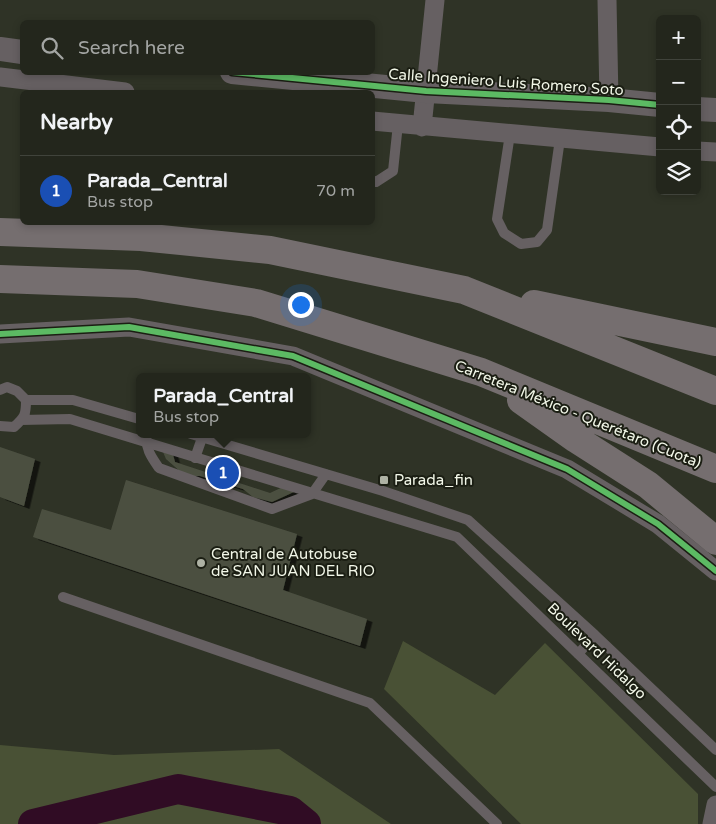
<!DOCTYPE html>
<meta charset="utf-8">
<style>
body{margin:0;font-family:"Varela Round",sans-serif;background:#2b2e25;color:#f1f3f6}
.controls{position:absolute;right:15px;top:15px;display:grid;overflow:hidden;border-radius:8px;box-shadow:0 2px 8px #0003}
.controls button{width:45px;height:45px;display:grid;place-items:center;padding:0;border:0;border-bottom:1px solid #40433b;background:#23261c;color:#f1f3f6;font:25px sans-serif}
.you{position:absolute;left:300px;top:304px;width:18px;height:18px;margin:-12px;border:4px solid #fff;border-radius:50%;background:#1a73e8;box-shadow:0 0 0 8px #1a73e833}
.badge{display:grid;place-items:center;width:32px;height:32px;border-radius:50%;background:#aeb2a4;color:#fff;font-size:16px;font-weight:700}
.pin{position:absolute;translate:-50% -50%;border:2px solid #fff;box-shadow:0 1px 5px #0006}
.popup{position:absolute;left:136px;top:373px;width:175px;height:65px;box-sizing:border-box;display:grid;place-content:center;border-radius:8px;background:#23261c;filter:drop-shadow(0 1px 4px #0005);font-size:16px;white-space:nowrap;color:#a3a5a3}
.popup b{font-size:19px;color:#f1f3f6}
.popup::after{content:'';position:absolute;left:50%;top:100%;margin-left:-10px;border:10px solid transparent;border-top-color:#23261c}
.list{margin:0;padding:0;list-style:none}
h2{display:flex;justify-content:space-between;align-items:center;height:65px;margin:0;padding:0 20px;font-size:21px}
h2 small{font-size:16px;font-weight:400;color:#a3a5a3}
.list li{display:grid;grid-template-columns:32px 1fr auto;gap:15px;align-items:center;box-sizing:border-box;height:70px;padding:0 20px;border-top:1px solid #40433b}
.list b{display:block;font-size:19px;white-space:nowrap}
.list p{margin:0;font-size:16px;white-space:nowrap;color:#a3a5a3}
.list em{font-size:16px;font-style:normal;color:#a3a5a3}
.icon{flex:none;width:28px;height:28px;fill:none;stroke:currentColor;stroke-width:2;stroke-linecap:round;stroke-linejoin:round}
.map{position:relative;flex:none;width:716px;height:824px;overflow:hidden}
.search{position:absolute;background:#23261c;box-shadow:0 2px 8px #0003;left:20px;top:20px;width:355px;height:55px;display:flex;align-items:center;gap:12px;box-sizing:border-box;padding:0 18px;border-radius:8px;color:#a3a5a3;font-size:19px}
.panel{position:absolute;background:#23261c;box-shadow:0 2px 8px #0003;left:20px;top:90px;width:355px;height:135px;border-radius:8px}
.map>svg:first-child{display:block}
</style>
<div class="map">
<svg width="716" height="824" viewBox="0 0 716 824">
<defs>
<filter id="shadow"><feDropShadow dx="5.5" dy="3" stdDeviation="0" flood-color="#0009"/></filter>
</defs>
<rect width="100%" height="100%" fill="#2f3326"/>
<path fill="#495135" d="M403 641 495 695 545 643 698 794V824H521L384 689Z
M0 745 114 755 279 749 391 824H0Z"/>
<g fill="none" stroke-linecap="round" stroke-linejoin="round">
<path stroke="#300c24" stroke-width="30" d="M33 824 178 789 290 811 306 824"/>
</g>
<path fill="#4c5041" filter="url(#shadow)" d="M0 447 35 459 24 506 0 497Z
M161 447 172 451 175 462 270 493 285 486 296 491 272 502 253 497 243 489 200 476H191L182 473 166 459Z
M126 480 297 534 283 590 367 619 360 646 33 537 42 509 111 530Z"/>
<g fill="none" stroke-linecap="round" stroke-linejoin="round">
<path stroke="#666062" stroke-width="10" d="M510 134 497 219 504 233 521 244 537 242 547 230 560 139
M372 180 376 182 393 171 398 124
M0 390 7 387 17 391 26 400C26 415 25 417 14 427L0 426
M26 400H73L139 419
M21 420 70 419 457 537 716 787
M147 434C144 447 152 458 159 468L272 509 312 494 326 474
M191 434 383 491 468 520 595 635 716 750
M195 458 202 438
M63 597 370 703 497 824
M578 654 595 635"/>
<path stroke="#666062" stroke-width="19" d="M607 0 609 100
M0 77 125 92
M372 121 660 147
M422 127 435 0
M697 151 716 152
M0 334 129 327 293 356 567 469 658 524 716 571
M712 824 716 805"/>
<path stroke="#666062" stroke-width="24" d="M0 49 22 52
M232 72 426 91 609 100 660 105
M697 109 716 110"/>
<path stroke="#756e6f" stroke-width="28" d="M0 232 141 237 270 250 464 290 716 391
M0 279 137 284 256 303 481 372 716 469
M534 304 716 342
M521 400 576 439 648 485 716 541"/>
<defs>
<path id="cycleway" d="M232 72 426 91 609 100 660 105
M0 334 129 327 293 356 567 469 658 524 716 571"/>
</defs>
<use href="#cycleway" stroke="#1b1e13" stroke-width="9"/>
<use href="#cycleway" stroke="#5cba63" stroke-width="6"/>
</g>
<g fill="#aeb2a4" stroke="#1b1e13" stroke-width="2">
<rect x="379" y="475" width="10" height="10" rx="2.5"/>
<circle cx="201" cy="563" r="5"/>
</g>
<g text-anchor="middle" stroke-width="4" stroke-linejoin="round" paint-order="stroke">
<g font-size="15" fill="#f2f7e8" stroke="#1b1e13">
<text transform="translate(506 82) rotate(4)" y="5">Calle Ingeniero Luis Romero Soto</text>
<text transform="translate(578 414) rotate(22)" y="5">Carretera México - Querétaro (Cuota)</text>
<text transform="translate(597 651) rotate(44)" y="5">Boulevard Hidalgo</text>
</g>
<g font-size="15" fill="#f2f7e8" stroke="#1b1e13" text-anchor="start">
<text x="394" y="485">Parada_fin</text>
<text x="211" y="559">Central de Autobuse<tspan x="211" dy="17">de SAN JUAN DEL RIO</tspan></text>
</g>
</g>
</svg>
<div class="controls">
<button>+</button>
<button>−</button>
<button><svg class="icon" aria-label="locate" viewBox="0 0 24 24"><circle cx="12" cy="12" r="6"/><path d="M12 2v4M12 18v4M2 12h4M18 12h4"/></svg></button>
<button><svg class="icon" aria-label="layers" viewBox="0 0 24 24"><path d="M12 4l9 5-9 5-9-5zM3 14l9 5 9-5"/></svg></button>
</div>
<div class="you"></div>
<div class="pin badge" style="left:223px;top:473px;background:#1a4fb4">1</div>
<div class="popup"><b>Parada_Central</b>Bus stop</div>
<div class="search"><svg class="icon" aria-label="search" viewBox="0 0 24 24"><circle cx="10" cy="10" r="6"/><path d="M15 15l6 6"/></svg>Search here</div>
<section class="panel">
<h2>Nearby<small></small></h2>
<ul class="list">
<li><span class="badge" style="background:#1a4fb4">1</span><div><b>Parada_Central</b><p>Bus stop</p></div><em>70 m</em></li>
</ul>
</section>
</div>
